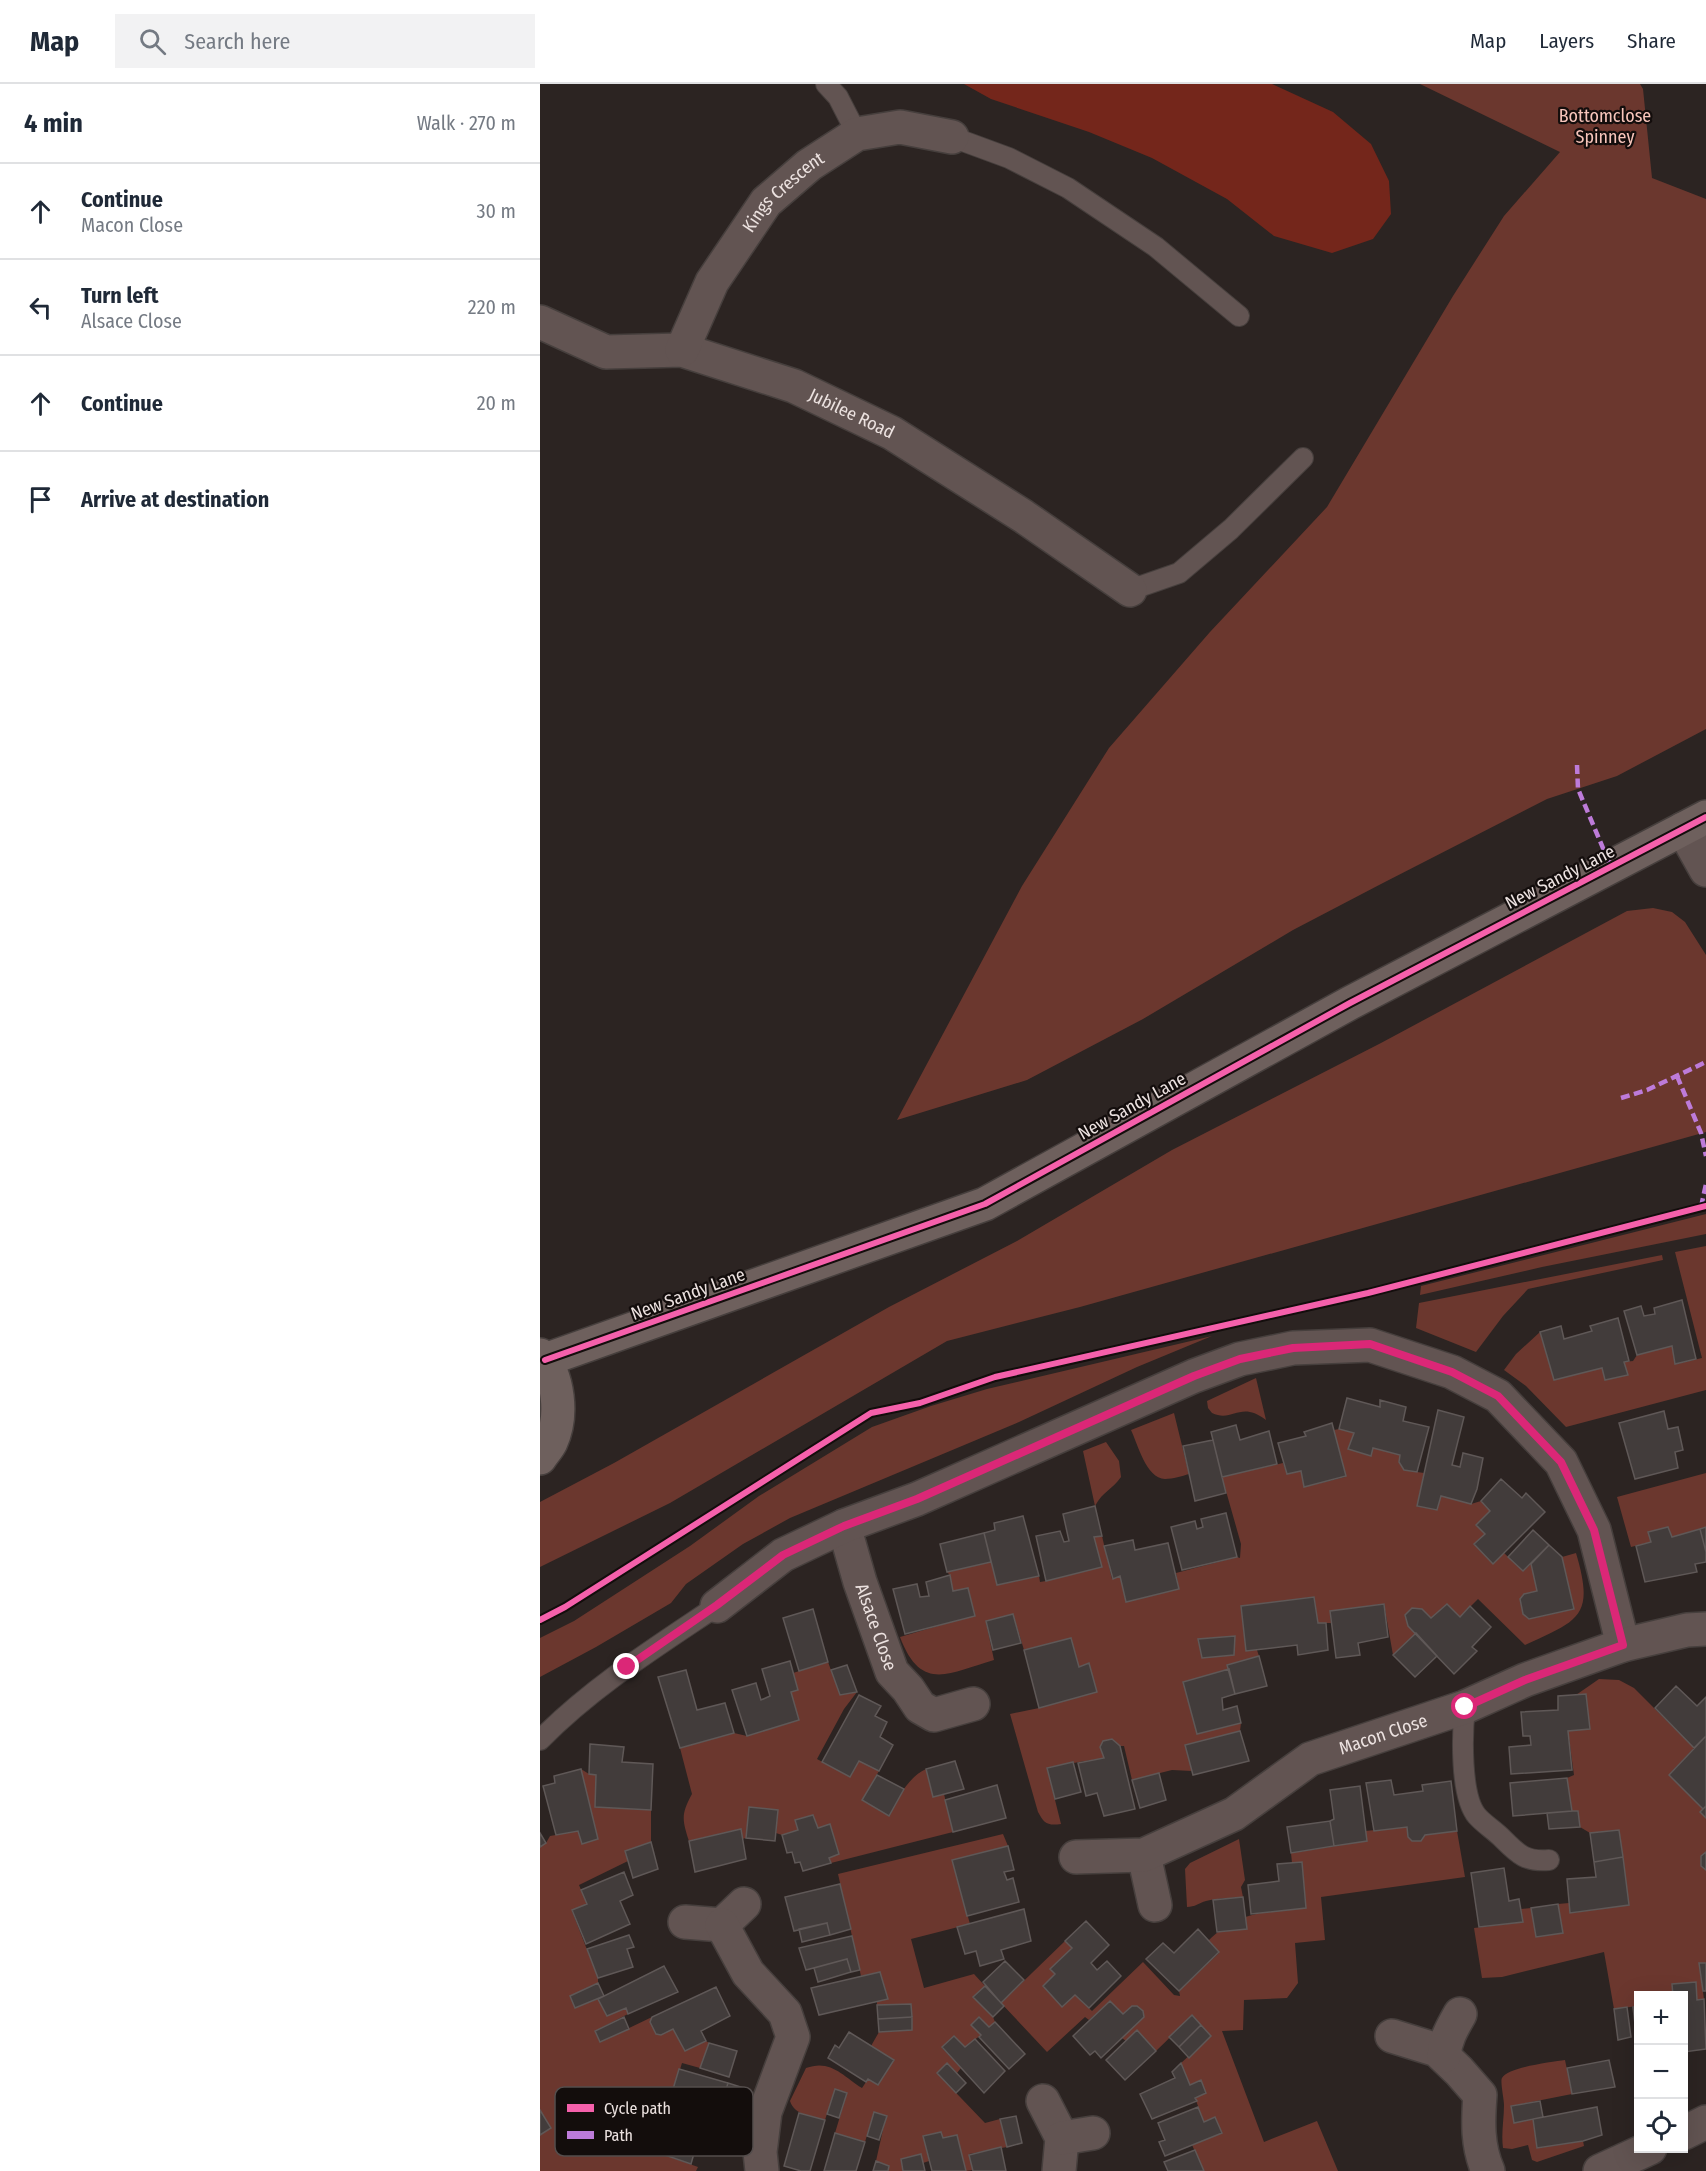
<!DOCTYPE html>
<meta charset="utf-8">
<style>
body{margin:0;font-family:"Fira Sans Condensed",sans-serif;background:#f2f2f3;color:#1f2937}
.controls{position:absolute;right:18px;bottom:18px;display:grid;overflow:hidden;border-radius:0px;box-shadow:0 6px 24px #0002}
.controls button{width:54px;height:54px;display:grid;place-items:center;padding:0;border:0;border-bottom:2px solid #e0e1e3;background:#fff;color:#1f2937;font:30px sans-serif}
.stop{position:absolute;width:18px;height:18px;margin:-14px;border:4px solid #db2777;border-radius:50%;background:#fff}
.stop.end{background:#db2777;border-color:#fff;box-shadow:0 2px 6px #0008}
.list{margin:0;padding:0;list-style:none}
h2{display:flex;justify-content:space-between;align-items:center;height:78px;margin:0;padding:0 24px;font-size:26px}
h2 small{font-size:20px;font-weight:400;color:#747a83}
.list li{display:grid;grid-template-columns:39px 1fr auto;gap:18px;align-items:center;box-sizing:border-box;height:96px;padding:0 24px;border-top:2px solid #e0e1e3}
.list b{display:block;font-size:22px;white-space:nowrap}
.list p{margin:0;font-size:20px;white-space:nowrap;color:#747a83}
.list em{font-size:20px;font-style:normal;color:#747a83}
.icon{flex:none;width:33px;height:33px;fill:none;stroke:currentColor;stroke-width:2;stroke-linecap:round;stroke-linejoin:round}
.map{position:relative;flex:none;width:1166px;height:2087px;overflow:hidden}
header{display:flex;align-items:center;gap:36px;box-sizing:border-box;height:84px;padding:0 30px;background:#fff;border-bottom:2px solid #e0e1e3}
header strong{font-size:28px}
nav{display:flex;gap:33px;margin-inline-start:auto;font-size:21px}
.search{width:420px;height:54px;background:#f2f2f3;display:flex;align-items:center;gap:15px;box-sizing:border-box;padding:0 21px;border-radius:0px;color:#747a83;font-size:22px}
main{display:flex}
aside{flex:1;background:#fff}
.map>svg:first-child{display:block}
</style>
<header>
<strong>Map</strong>
<div class="search"><svg class="icon" aria-label="search" viewBox="0 0 24 24"><circle cx="10" cy="10" r="6"/><path d="M15 15l6 6"/></svg>Search here</div>
<nav><a>Map</a><a>Layers</a><a>Share</a></nav>
</header>
<main>
<aside>
<h2>4 min<small>Walk · 270 m</small></h2>
<ul class="list">
<li><svg class="icon" aria-label="ahead" viewBox="0 0 24 24"><path d="M12 20V5M6 11l6-6 6 6"/></svg><div><b>Continue</b><p>Macon Close</p></div><em>30 m</em></li>
<li><svg class="icon" aria-label="left" viewBox="0 0 24 24"><path d="M17 20v-9H6M10 6l-5 5 5 5"/></svg><div><b>Turn left</b><p>Alsace Close</p></div><em>220 m</em></li>
<li><svg class="icon" aria-label="ahead" viewBox="0 0 24 24"><path d="M12 20V5M6 11l6-6 6 6"/></svg><div><b>Continue</b></div><em>20 m</em></li>
<li><svg class="icon" aria-label="arrive" viewBox="0 0 24 24"><path d="M6 21V4h12l-3 4 3 4H6"/></svg><div><b>Arrive at destination</b></div></li>
</ul>
</aside>
<div class="map">
<svg width="1166" height="2087" viewBox="0 0 1166 2087">
<rect width="100%" height="100%" fill="#2c2422"/>
<path fill="#6b372e" fill-rule="evenodd" d="M880 0H1100L1103 5 1112 94 1166 115V645L1077 692 1007 715 841 800 753 846 603 935 487 996 357 1036 482 802 569 664 670 548 787 423 913 212 964 132 1020 68Z
M1113 824 1132 828 1145 838 1166 871V1048L540 1223 407 1257 130 1419 0 1483V1418L74 1379 349 1223 477 1157 632 1066 841 959 1087 827Z
M1166 1130V1150L1002 1183 880 1211 881 1202Z
M1166 1162V1306L1026 1343 986 1302 964 1286 976 1270 1000 1248 1014 1296 1062 1284 1065 1296 1087 1291 1084 1278 1093 1277 1097 1271 1132 1262 1136 1280 1162 1274 1135 1168Z
M1122 1171 1123 1176 988 1205 963 1232 936 1268 876 1244 879 1219Z
M672 1252 597 1283 479 1338 250 1434 203 1460 146 1500 131 1519 56 1563 0 1593V1554L34 1537 150 1462 219 1412 332 1343 391 1322 447 1305Z
M716 1294 726 1336C700 1316 693 1339 672 1329L668 1324 667 1317Z
M634 1329 649 1390C642 1392 633 1395 625 1395 606 1394 598 1361 591 1346Z
M799 1345 814 1349 808 1365 833 1364 860 1371 864 1386 884 1389 877 1422 897 1426 901 1412 931 1420 941 1417 950 1427 936 1441 945 1450 934 1460 953 1480 964 1469 983 1487 991 1480 997 1507 984 1510 980 1515 983 1529 989 1535 1034 1525 1022 1473 1036 1469C1055 1533 1039 1536 985 1561L938 1515 920 1533 907 1520 891 1534 882 1525 872 1524 866 1531 876 1549 853 1571 844 1520 790 1527 791 1539H778L774 1513 702 1522 719 1572 689 1585 643 1598 657 1650 701 1639 700 1647 652 1687 632 1686 592 1696 584 1662H580L572 1655 563 1657 560 1663 564 1674C544 1678 526 1679 507 1684L521 1740C507 1742 504 1739 498 1728L470 1630 499 1624 539 1583 531 1554 484 1566 473 1530 446 1538 454 1576C409 1589 381 1609 360 1553L435 1531 428 1504 413 1507 410 1491 407 1488 451 1478 457 1501 499 1492 500 1498 506 1497 561 1483 554 1453 562 1452 572 1495 580 1492 586 1518 639 1505 636 1489 697 1473 700 1474 701 1460 682 1393 743 1379 747 1390 761 1387 764 1403 805 1393 794 1346ZM695 1552 694 1571 662 1574 658 1555Z
M566 1358 579 1377 581 1393C573 1405 563 1407 555 1422L543 1367Z
M1166 1389V1443L1132 1453 1108 1448 1111 1458 1091 1463 1077 1413Z
M288 1578 300 1611 317 1608 304 1625 277 1675 310 1693 319 1677 339 1687 322 1716 348 1731C359 1714 367 1694 386 1685L393 1713 404 1710 413 1748 291 1779 289 1774 299 1770 290 1741 278 1744 273 1731 256 1736 258 1746 242 1751 236 1749 238 1726 209 1723 206 1754 202 1755 200 1745 149 1757C142 1736 141 1730 152 1710L140 1664 194 1649 207 1652 259 1636 251 1608 258 1606 253 1589Z
M1059 1595 1079 1596 1094 1604 1154 1664 1129 1691 1163 1725 1160 1728 1166 1734V1768L1162 1772 1161 1782 1166 1786V1879L1159 1880 1164 1915 1157 1916 1155 1898 1132 1900 1133 1911 1098 1912V1922L1074 1925 1064 1868 962 1893 942 1894 934 1844 983 1838 981 1825 991 1824 996 1852 1023 1849 1018 1820 1029 1819 1031 1829 1089 1821 1079 1746 1050 1749 1040 1743 1038 1727H1032L1027 1694 1034 1691 1028 1647 1050 1645 1046 1610 1036 1611Z
M41 1685 49 1690 56 1691 55 1723 111 1726V1758L85 1767 88 1777 39 1801 47 1820 32 1827 58 1894V1899L30 1912 35 1924 58 1915 67 1932 86 1924 88 1930 55 1947 60 1958 112 1933 116 1949 121 1951 133 1945 145 1967 166 1957 169 1959 160 1984 142 1979 121 2047 128 2049 122 2070 158 2083 156 2087H0V2051L11 2044 0 2026V1763L6 1759 10 1752 38 1747 42 1759 58 1755Z
M867 1743 868 1752 873 1757H881L885 1751 917 1747 925 1793 781 1813 785 1856 755 1859 758 1899 747 1914 704 1916 703 1946 682 1947 724 2058 777 2037 798 2087H664L652 2061 681 2049 675 2033 664 2038 655 2014 661 1996 650 2001 641 1979 671 1952 652 1932 616 1967 597 1946 586 1957 582 1954 603 1933V1927L597 1922H592L583 1930 570 1917 549 1936 545 1933 507 1968 461 1919 525 1857 532 1864 511 1885 515 1890 503 1902 522 1923 535 1911 552 1927 603 1878 634 1911 640 1912 639 1907 679 1869 668 1857C699 1827 726 1828 766 1824L762 1778 752 1779 751 1769 826 1757 825 1747Z
M463 1750 468 1762 412 1776 430 1840 371 1855 384 1904 434 1890 445 1902 433 1913 453 1933 455 1938 449 1943 439 1933 431 1941 441 1951 425 1963 414 1953 402 1964 421 1984 417 1989 407 1979 397 1989 445 2039 460 2035 467 2063 429 2070 433 2086 426 2087 417 2051 403 2054 401 2048 383 2052 389 2077 383 2079 380 2070 361 2075 363 2087H348L349 2082 336 2077 346 2032 334 2028 325 2058 295 2049 307 2009 295 2005 285 2036C272 2032 255 2032 250 2017L266 1984C290 1975 302 1991 322 2004L328 1995 338 2001 354 1976 331 1962 339 1948 372 1946 371 1920 337 1921V1917L348 1914 340 1888 321 1892 298 1790Z
M699 1755 705 1796 701 1803 703 1813C691 1814 678 1814 666 1817 659 1819 655 1823 647 1823L645 1785 650 1779Z
M1025 1976 1032 2010 972 2022 974 2039 993 2035 997 2064 1043 2057 1044 2062 997 2078 992 2076 988 2061 972 2065 963 2064C961 2050 964 2035 964 2021 964 2015 960 1997 962 1994 968 1983 1012 1978 1025 1976Z"/>
<path fill="#74261b" d="M424 0H732L793 28 831 60 849 97 851 130 833 155 792 169 734 152 687 115 612 74 549 48 451 15Z"/>
<path fill="#423c3b" stroke="#5f5857" stroke-width="1.5" d="M1142 1216 1156 1275 1135 1280 1132 1262 1097 1271 1084 1227 1101 1222 1104 1232 1115 1230 1114 1224Z
M1078 1234 1089 1277 1084 1278 1088 1291 1065 1296 1062 1284 1014 1296 1000 1248 1021 1242 1024 1255 1052 1247 1050 1242Z
M807 1314 840 1323V1316L866 1323 863 1337 889 1343 877 1388 864 1386 859 1378 860 1371 833 1364 831 1372 808 1365 814 1349 799 1345Z
M898 1326 924 1333 912 1381 920 1383 923 1369 943 1374 937 1405 931 1420 901 1412 897 1426 877 1422Z
M1124 1327 1128 1345 1138 1343 1143 1366 1135 1368 1138 1384 1095 1395 1079 1339Z
M792 1339 806 1392 764 1403 761 1387 747 1390 738 1359 766 1352 764 1348Z
M696 1341 700 1356 729 1347 737 1380 682 1393 671 1348Z
M673 1356 686 1409 655 1417 643 1362Z
M961 1395 982 1414 986 1409 1005 1428 953 1480 934 1460 945 1450 936 1441 950 1427 941 1417Z
M555 1422 562 1452 554 1453 562 1483 506 1497 496 1452 520 1447 524 1458 529 1457 523 1430Z
M686 1429 697 1473 642 1486 631 1443 655 1437 657 1445 663 1443 661 1435Z
M483 1432 499 1492 457 1501 444 1449 455 1446 454 1439Z
M1128 1443 1132 1453 1160 1445 1166 1468V1478L1155 1480 1157 1488 1105 1498 1096 1462 1111 1458 1108 1448Z
M1166 1443V1468L1160 1445Z
M993 1446 1009 1461 983 1487 968 1473Z
M444 1449 451 1478 407 1488 400 1460Z
M593 1456 595 1466 628 1459 639 1505 586 1518 580 1492 573 1495 564 1462Z
M1009 1461 1022 1473 1034 1525 989 1535 983 1530 980 1515 984 1510 997 1507 991 1480Z
M410 1491 413 1507 428 1504 435 1532 365 1550 353 1505 377 1500 380 1513 389 1512 386 1498Z
M774 1513 778 1539H786L788 1566 758 1571 757 1561 706 1567 701 1522Z
M844 1520 848 1553 818 1559 820 1571 796 1574 790 1527Z
M907 1520 920 1533 930 1522 951 1543 932 1563 937 1567 914 1590 868 1542 865 1531 872 1524 882 1525 891 1534Z
M273 1525 288 1578 259 1587 243 1534Z
M473 1530 481 1559 453 1566 446 1537Z
M876 1549 897 1572 875 1593 853 1571Z
M695 1552 694 1571 662 1574 658 1555Z
M531 1554 539 1583 549 1579 557 1608 499 1624 484 1566Z
M719 1572 727 1602 695 1610 687 1581Z
M250 1577 258 1606 251 1608 259 1636 207 1652 192 1606 216 1599 221 1616 230 1612 222 1585Z
M307 1581 317 1608 300 1611 291 1586Z
M689 1585 695 1610 682 1614 683 1626 697 1622 701 1639 657 1650 643 1598Z
M146 1586 157 1626 185 1619 194 1649 140 1664 118 1593Z
M1136 1602 1157 1622 1166 1613V1652L1154 1664 1115 1624Z
M1046 1610 1050 1645 1028 1647 1032 1686 971 1690 969 1663 991 1661 990 1652H983L981 1628 1018 1626V1612Z
M319 1611 341 1622 335 1632 347 1638 340 1653 353 1661 339 1687 319 1677 310 1693 282 1678Z
M700 1647 709 1677 653 1691 645 1661Z
M1166 1652V1722L1163 1725 1129 1691Z
M572 1655 580 1662 595 1725 564 1732 557 1709 546 1712 538 1679 564 1674 560 1663 563 1657Z
M50 1660 84 1663 82 1678 113 1680 111 1726 55 1723 56 1691 49 1690Z
M415 1677 424 1705 393 1713 386 1685Z
M533 1678 541 1708 515 1715 507 1684Z
M41 1685 58 1755 42 1760 38 1747 16 1751 3 1702 15 1699 14 1692Z
M619 1689 626 1716 600 1724 592 1696Z
M337 1691 364 1705 349 1732 322 1716Z
M1027 1694 1032 1727 973 1732 970 1699Z
M851 1696 854 1711 883 1707 882 1701 911 1697 917 1747 885 1751 881 1757H872L868 1753 867 1743 834 1747 826 1699Z
M457 1701 466 1734 413 1748 405 1716Z
M820 1702 827 1757 794 1762 790 1737 794 1735 790 1706Z
M1166 1722V1734L1160 1728Z
M209 1723 238 1726 235 1757 206 1754Z
M1032 1727H1038L1040 1743 1009 1745 1007 1729Z
M273 1731 278 1744 290 1740 299 1770 289 1774 291 1779 263 1787 260 1778 255 1779 252 1768 247 1769 242 1751 258 1746 255 1736Z
M790 1737 794 1762 751 1769 747 1743Z
M201 1745 206 1775 155 1788 149 1757Z
M1079 1746 1083 1773 1054 1778 1050 1749Z
M0 1749 6 1759 0 1763Z
M111 1758 118 1785 93 1794 85 1767Z
M468 1762 474 1786 464 1788 467 1796 473 1794 479 1818 427 1832 412 1776Z
M1166 1768V1786L1161 1782V1772Z
M1083 1773 1089 1821 1030 1829 1027 1795 1056 1793 1054 1778Z
M762 1778 766 1824 711 1830 708 1801 739 1797 737 1780Z
M964 1784 969 1817 979 1815 983 1838 939 1843 931 1789Z
M84 1788 93 1811 80 1817 90 1840 46 1860 32 1826 47 1820 41 1806Z
M300 1800 311 1845 290 1851 287 1839 254 1847 245 1813Z
M703 1813 707 1845 677 1848 673 1816Z
M1018 1820 1023 1849 996 1853 991 1824Z
M484 1825 491 1857 461 1866 464 1875 440 1882 436 1867 425 1870 417 1843Z
M546 1837 569 1861 551 1879 557 1886 567 1877 581 1892 549 1924 535 1911 522 1923 503 1902 515 1890 510 1885 532 1864 525 1857Z
M287 1839 290 1851 262 1858 259 1845Z
M658 1845 679 1868 639 1907 606 1875 623 1859 634 1869Z
M89 1851 94 1863 87 1865 93 1883 58 1894 47 1865Z
M312 1852 320 1886 311 1888 307 1875 266 1886 259 1864Z
M307 1875 311 1888 278 1898 274 1884Z
M465 1877 484 1896 461 1919 443 1898Z
M1159 1879H1166V1907H1163Z
M124 1882 138 1908 88 1930 86 1924 67 1932 58 1915Z
M340 1888 348 1915 279 1931 271 1904Z
M1156 1898 1157 1916 1164 1915 1166 1965 1144 1968V1912H1133L1132 1900Z
M58 1899 64 1912 35 1924 30 1912Z
M445 1902 464 1922 453 1933 433 1913Z
M176 1903 190 1932 161 1947 166 1957 145 1967 133 1945 121 1951 116 1950 110 1938 112 1933Z
M570 1917 583 1930 592 1922H597L603 1927 604 1933 561 1974 555 1967 550 1971 533 1952Z
M371 1920 372 1933 338 1935 337 1921Z
M1098 1922V1966L1093 1923Z
M1087 1923 1091 1953 1078 1956 1074 1925Z
M652 1931 661 1941 639 1963 629 1953Z
M84 1933 89 1945 60 1958 55 1947Z
M372 1933V1946L339 1948 338 1935Z
M439 1933 449 1943 455 1938 485 1970 469 1985 439 1953 441 1951 431 1941Z
M661 1941 671 1952 649 1974 639 1963Z
M597 1946 616 1967 585 1996 566 1976Z
M309 1948 354 1976 338 2001 328 1995 326 1998 288 1974 295 1961 299 1964Z
M414 1952 425 1963 435 1955 465 1987 444 2009 402 1963Z
M169 1959 197 1967 189 1993 160 1984Z
M1069 1976 1075 2003 1032 2010 1027 1984Z
M407 1979 426 1999 416 2009 397 1989Z
M641 1979 650 2001 661 1996 666 2009 655 2014 657 2017 612 2035 600 2010 635 1994 632 1988Z
M139 1985 188 1999 180 2026 165 2020 156 2052 122 2042Z
M188 1999 210 2006 202 2033 180 2026Z
M295 2005 307 2009 299 2034 287 2030Z
M1000 2017 1003 2033 974 2039 971 2022Z
M658 2023 664 2038 675 2033 682 2049 625 2072 619 2058 625 2056 618 2039Z
M1057 2023 1062 2051 1043 2057 997 2064 993 2035Z
M0 2026 11 2044 0 2051Z
M334 2028 347 2032 339 2056 327 2052Z
M259 2029 285 2036 270 2087H261L244 2082Z
M476 2032 482 2059 467 2063 460 2035Z
M401 2048 403 2054 417 2051 426 2087H392L383 2052Z
M128 2049 157 2059 151 2080 122 2070Z
M295 2049 325 2058 316 2087H284Z
M461 2063 466 2087H433L429 2071Z
M655 2066 664 2087H628L624 2078Z
M381 2070 385 2087H363L361 2075Z
M336 2077 349 2082 348 2087H333Z"/>
<g fill="none" stroke-linecap="round" stroke-linejoin="round">
<defs>
<path id="lane" d="M286 0 298 13 317 50
M412 53 469 74 528 104 616 163 699 232
M590 506 639 489 691 445 763 374
M925 1623C922 1649 920 1712 937 1732 944 1740 954 1746 962 1754 978 1770 985 1778 1009 1776
M0 1656C52 1603 116 1563 177 1522"/>
<g id="street">
<path id="s1" d="M0 238 66 268 142 266 254 302 352 349 483 432 590 506"/>
<path id="s2" d="M142 266 172 198 226 118 269 81 317 50 360 43 412 53"/>
<path d="M1143 745 1166 786"/>
<path id="s3" d="M304 1442 320 1498 352 1588 368 1605 380 1623 394 1631 433 1620"/>
<path d="M177 1522 243 1471 304 1442 377 1415 654 1292 700 1275 753 1264 830 1261 912 1288 958 1312 1021 1378 1054 1446 1083 1561"/>
<path d="M604 1771 615 1821"/>
<path id="s4" d="M536 1773 604 1771 694 1730 770 1675 925 1623 985 1596 1083 1561 1147 1546 1166 1545"/>
<path d="M145 1838 182 1841 204 1820"/>
<path d="M182 1841 208 1889 245 1929 253 1953 225 2028 220 2068 222 2087"/>
<path d="M852 1952 897 1966 919 1987 940 2011C938 2037 937 2062 948 2087"/>
<path d="M904 1972C905 1956 912 1944 920 1930"/>
<path d="M503 2017 522 2054 519 2087"/>
<path d="M1144 2049 1166 2038"/>
<path d="M522 2054 553 2049"/>
<path d="M1060 2087 1110 2064"/>
</g>
<path id="secondary" d="M0 1271C19 1292 23 1332 11 1358 8 1364 3 1369 0 1374
M5 1276 445 1120 810 919 1166 733"/>
</defs>
<use href="#lane" stroke="#463f3d" stroke-width="22"/>
<use href="#street" stroke="#463f3d" stroke-width="36"/>
<use href="#secondary" stroke="#463f3d" stroke-width="36"/>
<use href="#lane" stroke="#625452" stroke-width="20"/>
<use href="#street" stroke="#625452" stroke-width="33"/>
<use href="#secondary" stroke="#6e605d" stroke-width="33"/>
<path stroke="#bd7bd9" stroke-width="4.5" stroke-dasharray="9 4.5" stroke-linecap="butt" d="M1037 681 1038 705 1071 783
M1137 992 1161 1049 1166 1072
M1081 1014 1107 1006 1166 978
M1161 1123 1166 1100"/>
<defs>
<path id="cycleway" d="M5 1276 445 1120 810 919 1166 733
M0 1536 25 1523 331 1329 380 1319 455 1293 828 1209 1166 1122"/>
</defs>
<use href="#cycleway" stroke="#130d0c" stroke-width="10"/>
<use href="#cycleway" stroke="#f560ab" stroke-width="6"/>
</g>
<g fill="none" stroke-linecap="round" stroke-linejoin="round">
<path stroke="#db2777" stroke-width="8" d="M87 1583 177 1521 243 1471 304 1442 377 1415 654 1292 700 1275 753 1264 830 1260 912 1288 958 1312 1021 1378 1054 1446 1083 1561 985 1596 925 1623"/>
</g>
<g text-anchor="middle" stroke-width="4.5" stroke-linejoin="round" paint-order="stroke">
<g font-size="18" fill="#f8c5bb" stroke="#130d0c">
<text x="1065" y="38">Bottomclose<tspan x="1065" dy="21">Spinney</tspan></text>
</g>
<g font-size="18" fill="#ece2e0" stroke="#130d0c">
<text dy="6" stroke="none"><textPath href="#s2" startOffset="190">Kings Crescent</textPath></text>
<text dy="6" stroke="none"><textPath href="#s1" startOffset="330">Jubilee Road</textPath></text>
<text transform="translate(1020 793) rotate(-27)" y="6">New Sandy Lane</text>
<text transform="translate(592 1022) rotate(-29)" y="6">New Sandy Lane</text>
<text transform="translate(148 1210) rotate(-20)" y="6">New Sandy Lane</text>
<text dy="6" stroke="none"><textPath href="#s3" startOffset="106">Alsace Close</textPath></text>
<text dy="6" stroke="none"><textPath href="#s4" startOffset="338">Macon Close</textPath></text>
</g>
</g>
<rect x="15" y="2003" width="198" height="69" rx="9" fill="#130d0c" stroke="#544d4c" stroke-width="1.5"/>
<rect x="27" y="2020" width="27" height="8" fill="#f560ab"/>
<rect x="27" y="2047" width="27" height="8" fill="#bd7bd9"/>
<g font-size="16" fill="#ece2e0">
<text x="64" y="2030">Cycle path</text>
<text x="64" y="2057">Path</text>
</g>
</svg>
<div class="controls">
<button>+</button>
<button>−</button>
<button><svg class="icon" aria-label="locate" viewBox="0 0 24 24"><circle cx="12" cy="12" r="6"/><path d="M12 2v4M12 18v4M2 12h4M18 12h4"/></svg></button>
</div>
<div class="stop" style="left:925px;top:1623px"></div>
<div class="stop end" style="left:87px;top:1583px"></div>
</div>
</main>
